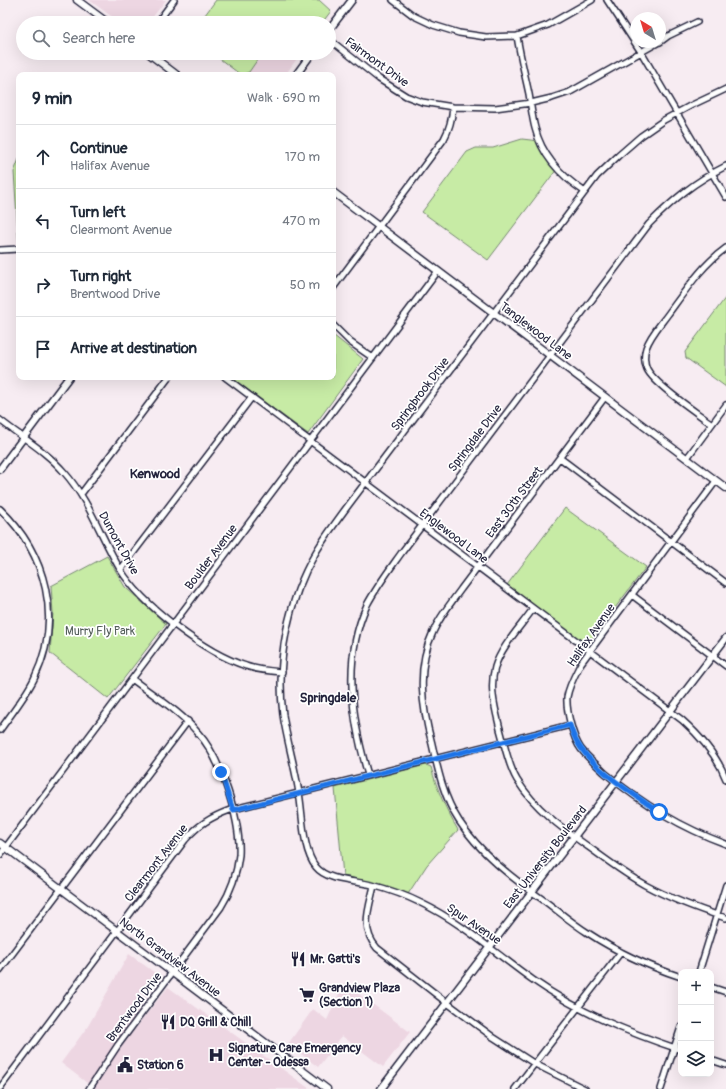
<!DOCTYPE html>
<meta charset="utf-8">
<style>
body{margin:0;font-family:Pangolin,sans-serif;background:#f2f2f3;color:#1f2937}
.controls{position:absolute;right:12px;bottom:12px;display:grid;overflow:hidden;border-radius:8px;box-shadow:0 4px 16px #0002}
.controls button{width:36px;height:36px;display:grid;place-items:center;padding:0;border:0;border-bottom:1px solid #e0e1e3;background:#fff;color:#1f2937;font:20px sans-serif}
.compass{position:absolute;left:630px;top:12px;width:36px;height:36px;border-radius:50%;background:#fff;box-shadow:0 4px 16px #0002;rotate:322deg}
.stop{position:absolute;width:12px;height:12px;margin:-9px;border:3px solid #1a73e8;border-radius:50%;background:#fff}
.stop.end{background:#1a73e8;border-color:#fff;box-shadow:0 1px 4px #0008}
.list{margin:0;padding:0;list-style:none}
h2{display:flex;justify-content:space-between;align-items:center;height:52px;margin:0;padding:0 16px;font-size:17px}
h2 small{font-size:13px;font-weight:400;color:#747a83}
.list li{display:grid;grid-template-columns:26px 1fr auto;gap:12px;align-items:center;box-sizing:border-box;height:64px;padding:0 16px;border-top:1px solid #e0e1e3}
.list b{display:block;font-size:15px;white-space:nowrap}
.list p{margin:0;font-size:13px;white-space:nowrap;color:#747a83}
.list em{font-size:13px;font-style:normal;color:#747a83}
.icon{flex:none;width:22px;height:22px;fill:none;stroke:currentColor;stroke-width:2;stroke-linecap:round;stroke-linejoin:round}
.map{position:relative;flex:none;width:726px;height:1089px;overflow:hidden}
.search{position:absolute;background:#fff;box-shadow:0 4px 16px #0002;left:16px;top:16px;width:320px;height:44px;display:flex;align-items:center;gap:10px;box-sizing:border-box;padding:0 14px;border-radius:22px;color:#747a83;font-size:15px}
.panel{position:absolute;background:#fff;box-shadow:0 4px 16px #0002;left:16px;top:72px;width:320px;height:308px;border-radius:8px}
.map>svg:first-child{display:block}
</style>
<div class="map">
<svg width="726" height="1089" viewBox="0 0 726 1089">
<rect width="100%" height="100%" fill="#f7ecf2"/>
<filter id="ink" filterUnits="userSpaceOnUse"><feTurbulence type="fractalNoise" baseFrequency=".025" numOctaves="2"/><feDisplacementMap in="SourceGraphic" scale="8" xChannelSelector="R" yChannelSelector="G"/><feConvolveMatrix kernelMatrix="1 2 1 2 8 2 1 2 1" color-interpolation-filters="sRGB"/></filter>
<g filter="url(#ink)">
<path fill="#edd6e2" d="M89 0H166L148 23H121Z
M262 53H295L299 56 285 75H241L249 72Z
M129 954 158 975 118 1045 91 1086 61 1063 88 1026Z
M344 983 410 1032 383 1067 342 1036 318 1067 288 1044 313 1009 327 1020Z
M168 987 310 1089H94L107 1065Z"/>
<path fill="#c7eba5" stroke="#748670" d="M216 0H319L331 11 322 23H199Z
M212 53H262L249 72 241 75Z
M522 139 539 141 557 169 488 260 422 212 467 152 476 148H493Z
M19 159V249L14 172Z
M726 297V387L686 358 685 352Z
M333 335 363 359 308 434 230 377H333Z
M565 508 646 567 587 645 507 585Z
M107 556 125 587 166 624 108 699 50 653 53 612 51 586Z
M426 765 431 767C437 790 446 810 458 830L427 865 408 894 371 882 343 876 335 788Z"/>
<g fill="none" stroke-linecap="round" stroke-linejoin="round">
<defs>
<path id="minor" d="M393 0 414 16 433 25 459 33 486 37 517 36 548 25 592 0
M607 0 641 52 726 197
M157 23 174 0
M517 36C520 56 525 75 529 94 531 105 532 117 535 128 542 156 561 176 585 192
M329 39 379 79 406 96 422 102 453 107 495 108 531 103 552 98 570 92 659 42
M660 42 668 36 697 22
M0 250 19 249
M333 288 444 139C450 128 452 119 453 107
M333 325 350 342 373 358
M225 377 682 720C701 737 717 755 726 779
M605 397 461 589C451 603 440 616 433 632 416 668 422 707 432 744 438 771 444 798 459 821 480 853 511 877 542 899 557 910 572 923 588 933 617 952 648 966 681 977
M0 420C21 437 46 451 64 472 89 500 101 537 120 569 142 605 205 653 246 666 257 670 270 671 282 672
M712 424C697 413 654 384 647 369 644 363 644 354 646 348 650 336 660 325 668 314 685 291 702 265 726 248
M560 458 726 583
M687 458 726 405
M716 481 581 663C576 673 569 685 567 697 566 711 573 738 581 749 588 758 597 765 605 773 641 803 682 828 726 844
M81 494 169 377
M0 509C47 554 63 620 34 679 25 697 12 713 0 730
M121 569 252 397
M632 595 726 666
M533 609C521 626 501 647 495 667 489 688 495 708 500 729 505 746 508 765 517 780 535 809 563 829 590 848 608 861 625 874 645 885 671 899 698 909 726 918
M368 775C352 720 342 659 367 605 377 586 390 569 402 552L649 224C674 199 694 182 726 166
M0 855 438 271
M374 886C369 908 360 929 377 948L446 1002 493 1037 535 1064 585 1089
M0 970 188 721
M699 972 726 885
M711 987 726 992
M681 1050C627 1032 580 1013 533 980 496 954 463 923 421 903 407 896 387 889 372 885 356 881 327 881 316 867 302 850 303 814 299 793 295 767 287 741 283 715 276 660 288 600 316 552 326 535 338 519 350 503L597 176 618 156 641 136 664 120 690 106 726 89
M711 1060 726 1065
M0 1088 185 840C198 825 211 817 230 810L570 725
M89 1089 118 1045 221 907C231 891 237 874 239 855 241 821 221 758 198 733 180 711 154 696 132 679
M515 1089 621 952
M661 1089 681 1027"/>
<path id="major" d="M77 0 108 23
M329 30 352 0
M148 53 177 75
M296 75 312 53
M333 192 726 488
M0 469 69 377
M0 843 327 1089
M381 1089 726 638"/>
</defs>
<use href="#minor" stroke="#22223b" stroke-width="8"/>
<use href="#major" stroke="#22223b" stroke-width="9"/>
<use href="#minor" stroke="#fff" stroke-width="5"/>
<use href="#major" stroke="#fff" stroke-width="6"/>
</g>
</g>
<g fill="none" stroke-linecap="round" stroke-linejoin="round" filter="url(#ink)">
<path stroke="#1a73e8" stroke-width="5" d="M221 772 233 810 570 725C572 731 574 737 577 742 591 768 635 795 659 812"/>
</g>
<defs>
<symbol id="restaurant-bare" viewBox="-9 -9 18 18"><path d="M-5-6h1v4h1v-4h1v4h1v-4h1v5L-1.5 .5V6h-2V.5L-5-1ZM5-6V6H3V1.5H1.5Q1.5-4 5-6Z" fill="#22223b" stroke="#fff" stroke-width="2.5" paint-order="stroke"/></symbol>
<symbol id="supermarket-bare" viewBox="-9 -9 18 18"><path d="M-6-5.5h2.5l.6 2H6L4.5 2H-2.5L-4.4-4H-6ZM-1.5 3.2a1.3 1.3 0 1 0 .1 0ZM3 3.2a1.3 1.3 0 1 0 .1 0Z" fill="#22223b" stroke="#fff" stroke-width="2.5" paint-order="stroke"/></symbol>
<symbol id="hospital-bare" viewBox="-9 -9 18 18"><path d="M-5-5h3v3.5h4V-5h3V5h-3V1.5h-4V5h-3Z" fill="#22223b" stroke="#fff" stroke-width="2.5" paint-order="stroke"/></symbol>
<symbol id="civic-bare" viewBox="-9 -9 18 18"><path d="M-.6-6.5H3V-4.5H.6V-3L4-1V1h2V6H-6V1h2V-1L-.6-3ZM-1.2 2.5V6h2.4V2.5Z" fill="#22223b" stroke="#fff" stroke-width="2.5" paint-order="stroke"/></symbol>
</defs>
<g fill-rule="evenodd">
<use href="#restaurant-bare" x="287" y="948" width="22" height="22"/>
<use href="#supermarket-bare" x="296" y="984" width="22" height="22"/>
<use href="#restaurant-bare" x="157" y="1011" width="22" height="22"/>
<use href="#hospital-bare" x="205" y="1044" width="22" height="22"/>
<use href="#civic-bare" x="114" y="1054" width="22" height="22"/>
</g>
<g text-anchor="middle" stroke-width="3.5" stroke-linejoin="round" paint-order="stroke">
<g font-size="12" fill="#22223b" stroke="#fff">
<text transform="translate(377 62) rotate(36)" y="4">Fairmont Drive</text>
<text transform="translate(536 331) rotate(37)" y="4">Tanglewood Lane</text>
<text transform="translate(420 394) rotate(-53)" y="4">Springbrook Drive</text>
<text transform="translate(475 438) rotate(-53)" y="4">Springdale Drive</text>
<text transform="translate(514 502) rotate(-53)" y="4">East 30th Street</text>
<text transform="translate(454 536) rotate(37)" y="4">Englewood Lane</text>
<text transform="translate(119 543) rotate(61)" y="4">Dumont Drive</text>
<text transform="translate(211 557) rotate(-53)" y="4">Boulder Avenue</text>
<text transform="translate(591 635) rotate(-55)" y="4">Halifax Avenue</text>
<text transform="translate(545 857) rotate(-52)" y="4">East University Boulevard</text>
<text transform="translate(156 863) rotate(-52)" y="4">Clearmont Avenue</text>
<text transform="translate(474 924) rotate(34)" y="4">Spur Avenue</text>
<text transform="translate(170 957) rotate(37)" y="4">North Grandview Avenue</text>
<text transform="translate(134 1007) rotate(-53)" y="4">Brentwood Drive</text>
</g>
<g font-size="12" fill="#545e5b" stroke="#fff">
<text x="100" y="635">Murry Fly Park</text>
</g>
<g font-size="12" font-weight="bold" fill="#22223b" stroke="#fff" text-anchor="start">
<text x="310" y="963">Mr. Gatti's</text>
<text x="319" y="992">Grandview Plaza<tspan x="319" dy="14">(Section 1)</tspan></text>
<text x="180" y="1026">DQ Grill &amp; Chill</text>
<text x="228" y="1052">Signature Care Emergency<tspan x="228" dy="14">Center - Odessa</tspan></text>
<text x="137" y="1069">Station 6</text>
</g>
<g font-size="13" font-weight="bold" fill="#22223b" stroke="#fff">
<text x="155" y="478">Kenwood</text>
<text x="328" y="702">Springdale</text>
</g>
</g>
</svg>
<div class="controls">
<button>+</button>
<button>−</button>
<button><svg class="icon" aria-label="layers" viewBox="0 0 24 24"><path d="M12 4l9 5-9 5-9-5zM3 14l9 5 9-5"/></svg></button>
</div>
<svg class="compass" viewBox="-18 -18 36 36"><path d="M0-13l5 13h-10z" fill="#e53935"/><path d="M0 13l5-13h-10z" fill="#747a83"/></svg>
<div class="stop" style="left:659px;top:812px"></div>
<div class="stop end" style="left:221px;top:772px"></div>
<div class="search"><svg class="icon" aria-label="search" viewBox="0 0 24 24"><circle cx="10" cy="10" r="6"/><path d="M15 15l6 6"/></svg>Search here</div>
<section class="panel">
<h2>9 min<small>Walk · 690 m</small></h2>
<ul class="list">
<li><svg class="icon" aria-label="ahead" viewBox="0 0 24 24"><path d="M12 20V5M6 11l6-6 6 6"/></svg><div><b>Continue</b><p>Halifax Avenue</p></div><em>170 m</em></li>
<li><svg class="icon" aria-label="left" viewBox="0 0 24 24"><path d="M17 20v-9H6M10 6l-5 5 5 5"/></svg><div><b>Turn left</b><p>Clearmont Avenue</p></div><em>470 m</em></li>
<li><svg class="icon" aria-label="right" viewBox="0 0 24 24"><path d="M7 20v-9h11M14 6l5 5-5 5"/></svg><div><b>Turn right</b><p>Brentwood Drive</p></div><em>50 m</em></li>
<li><svg class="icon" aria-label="arrive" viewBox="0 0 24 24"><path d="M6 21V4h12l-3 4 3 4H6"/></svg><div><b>Arrive at destination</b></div></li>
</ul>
</section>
</div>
